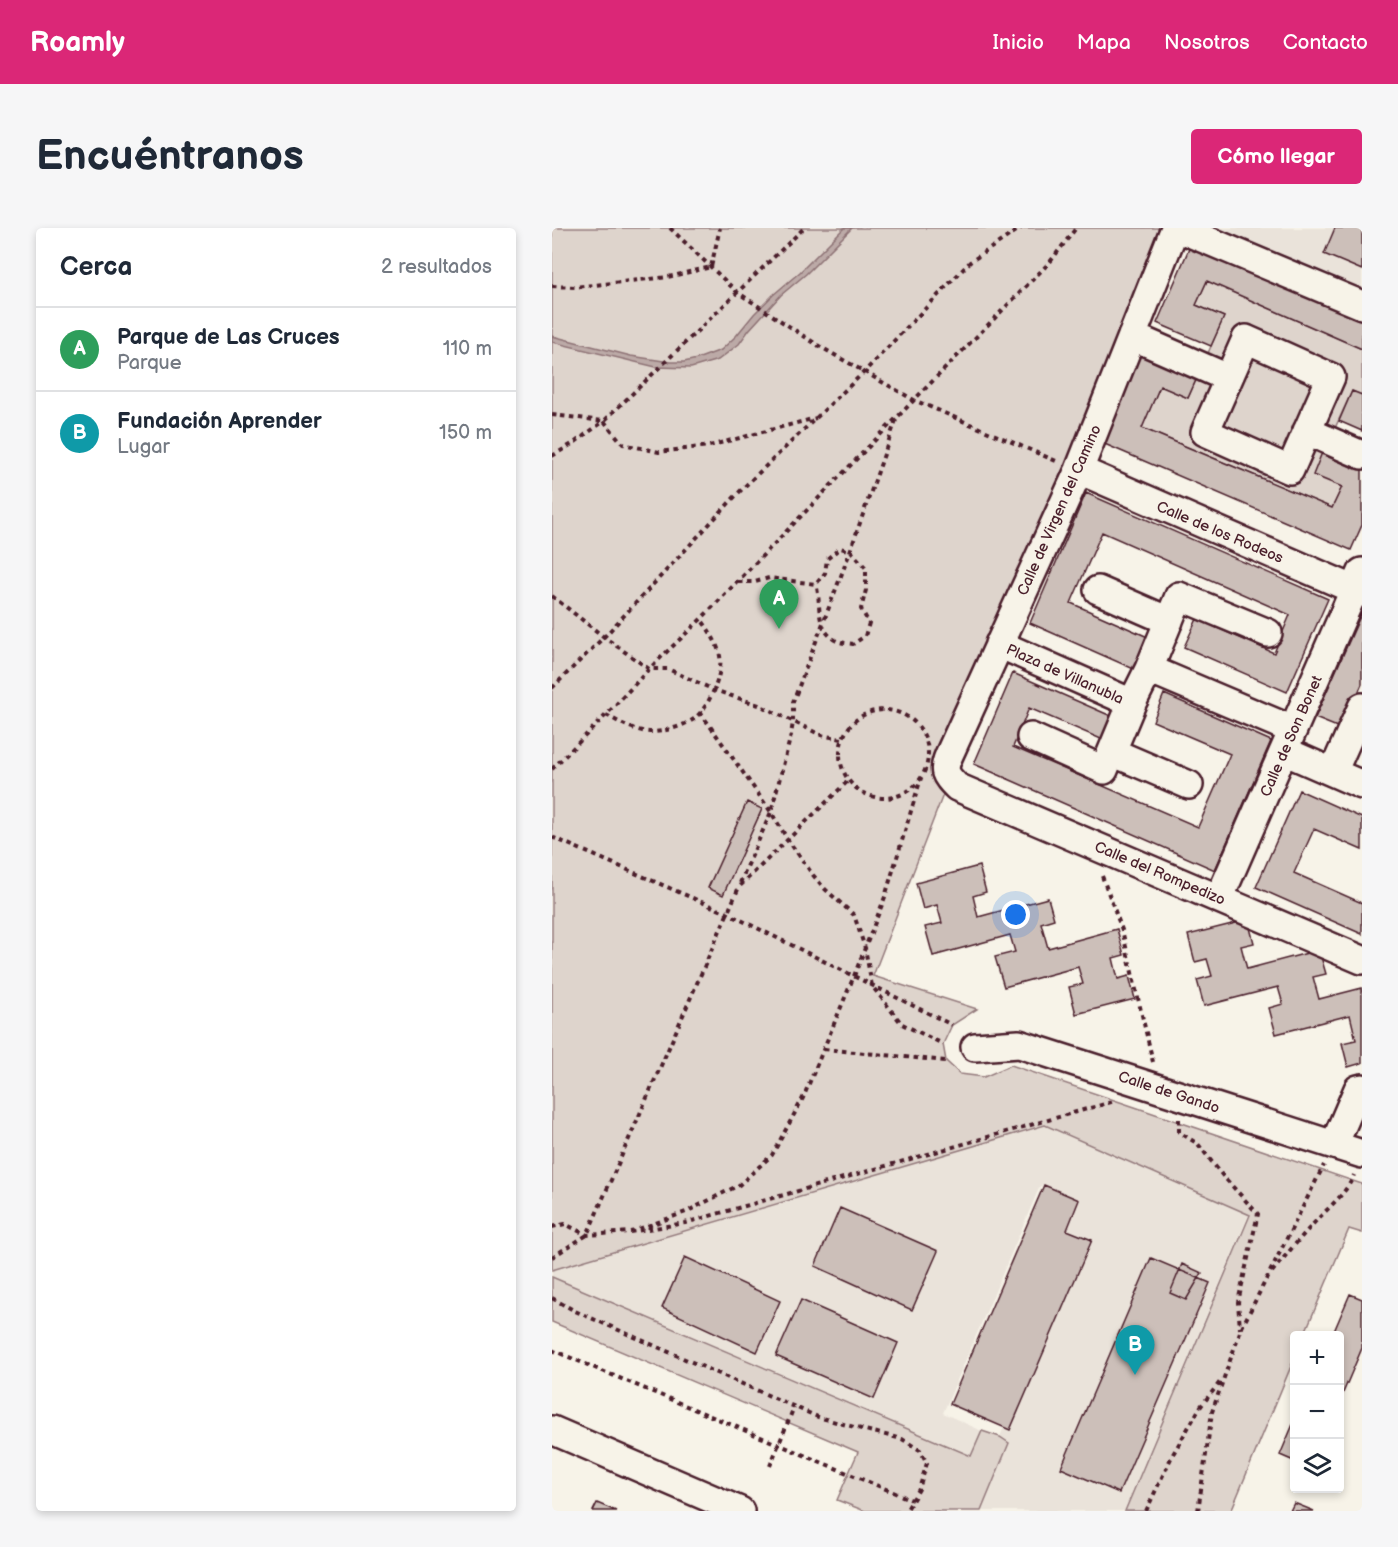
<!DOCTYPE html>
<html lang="es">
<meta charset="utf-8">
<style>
body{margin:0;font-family:"Balsamiq Sans",sans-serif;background:#f6f6f7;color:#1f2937}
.controls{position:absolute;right:18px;bottom:18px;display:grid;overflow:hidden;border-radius:6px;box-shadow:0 3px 9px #0003}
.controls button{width:54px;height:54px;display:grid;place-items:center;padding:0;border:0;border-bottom:2px solid #e0e1e3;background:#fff;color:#1f2937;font:30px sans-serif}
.you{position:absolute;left:464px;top:687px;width:21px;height:21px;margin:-15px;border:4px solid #fff;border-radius:50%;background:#1a73e8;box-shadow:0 0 0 9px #1a73e833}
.badge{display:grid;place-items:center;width:39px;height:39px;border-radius:50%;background:#db2777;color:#fff;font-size:20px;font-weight:700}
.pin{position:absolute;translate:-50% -50px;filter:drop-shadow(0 2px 3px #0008)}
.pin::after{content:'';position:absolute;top:32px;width:21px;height:18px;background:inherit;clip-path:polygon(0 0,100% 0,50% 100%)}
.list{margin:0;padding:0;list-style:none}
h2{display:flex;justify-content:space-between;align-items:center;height:78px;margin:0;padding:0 24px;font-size:26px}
h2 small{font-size:20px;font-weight:400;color:#747a83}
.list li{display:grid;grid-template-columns:39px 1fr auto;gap:18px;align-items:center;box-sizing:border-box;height:84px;padding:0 24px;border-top:2px solid #e0e1e3}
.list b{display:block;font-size:22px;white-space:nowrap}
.list p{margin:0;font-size:20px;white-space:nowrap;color:#747a83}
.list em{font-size:20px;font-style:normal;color:#747a83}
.icon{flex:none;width:33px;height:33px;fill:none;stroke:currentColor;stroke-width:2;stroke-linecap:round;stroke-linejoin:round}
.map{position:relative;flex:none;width:810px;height:1283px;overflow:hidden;border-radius:6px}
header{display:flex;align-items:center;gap:36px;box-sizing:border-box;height:84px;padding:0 30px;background:#db2777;color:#fff}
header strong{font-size:28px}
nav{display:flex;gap:33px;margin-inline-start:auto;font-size:21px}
.intro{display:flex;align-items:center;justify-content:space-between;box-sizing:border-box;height:144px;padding:0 36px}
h1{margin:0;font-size:42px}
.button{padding:15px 27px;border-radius:6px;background:#db2777;color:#fff;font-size:21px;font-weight:700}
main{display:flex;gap:36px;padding:0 36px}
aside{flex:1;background:#fff;border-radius:6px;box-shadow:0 3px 9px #0003}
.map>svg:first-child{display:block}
</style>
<header>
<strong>Roamly</strong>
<nav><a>Inicio</a><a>Mapa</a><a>Nosotros</a><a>Contacto</a></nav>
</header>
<div class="intro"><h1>Encuéntranos</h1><a class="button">Cómo llegar</a></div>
<main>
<aside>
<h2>Cerca<small>2 resultados</small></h2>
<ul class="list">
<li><span class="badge" style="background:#2e9e5b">A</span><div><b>Parque de Las Cruces</b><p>Parque</p></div><em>110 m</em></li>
<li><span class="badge" style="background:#0f9aa8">B</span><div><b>Fundación Aprender</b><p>Lugar</p></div><em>150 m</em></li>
</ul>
</aside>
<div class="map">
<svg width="810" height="1283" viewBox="0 0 810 1283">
<rect width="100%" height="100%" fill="#f7f3e8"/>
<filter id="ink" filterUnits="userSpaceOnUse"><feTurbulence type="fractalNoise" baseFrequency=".0167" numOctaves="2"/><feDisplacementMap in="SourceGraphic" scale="12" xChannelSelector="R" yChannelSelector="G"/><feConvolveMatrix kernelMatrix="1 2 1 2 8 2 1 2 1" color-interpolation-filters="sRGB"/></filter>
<g filter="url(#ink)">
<path fill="#eae3da" d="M657 0H810V64Z
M493 897 697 986 572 1283H429L457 1215 448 1209 452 1199 539 1012 515 1002 527 972 492 957 488 958 391 1185 430 1203 419 1228 0 1049V1042Z"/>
<path fill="#ded4cc" stroke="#947a7c" stroke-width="1.5" d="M0 0H609L589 54 321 748 425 781 400 797 391 816 394 833 408 846 432 849 459 837 810 956V1005L797 1001 752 1107 742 1108V1131L679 1283H573L698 987 493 897 0 1042Z
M655 53 810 121V167L800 163 762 246 790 259 780 280 590 200 608 158 636 170 672 89 644 77Z
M0 1049 419 1228 430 1203 448 1209 457 1215 429 1283H313L285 1272 306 1224 0 1094Z"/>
<path fill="#bcaaa7" stroke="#8e7275" stroke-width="1.5" d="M292 0H300L254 46 229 67 197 102 187 116 166 132 139 140 104 139 0 114V108L79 128 118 134H132L145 131 169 122 184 108 202 86 221 67 248 44Z"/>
<path fill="#ccbfb9" stroke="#4a1f2b" stroke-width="1.5" d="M783 0H810V42L772 26Z
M639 16 810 91V121L655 53 644 77 672 89 659 118 605 95Z
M590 115 648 143 636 170 608 158 590 200 780 280 790 259 761 247 773 217 810 234V297L799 322 548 214Z
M800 163 810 167V203L787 193Z
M534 265 776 371 735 464 632 419 645 391 722 425 738 387 550 304 519 375 598 410 584 442 478 395Z
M810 384V456L790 501 763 490Z
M461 445 559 488 549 511 477 480 461 519 646 599 678 526 601 493 612 466 719 513 663 642 422 536Z
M747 562 810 590V622L762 601 742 645 810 675V706L704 659Z
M195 574 210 581 171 667 156 660Z
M427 638 434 664 421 668 426 689 496 670 502 691 489 695 496 720 565 701 572 727 561 730 566 751 577 748 583 771 524 786 517 759 531 756 526 739 452 759 443 729 463 724 458 707 381 728 373 699 390 695 385 677 371 681 364 655Z
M696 692 702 715 689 718 695 741 767 722 774 746 761 749 767 771 810 760V835L796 839 790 815 804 812 798 787 724 806 717 780 731 776 726 759 652 778 645 752 660 748 655 731 643 734 636 707Z
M492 957 527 972 515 1002 540 1012 458 1202 398 1176Z
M288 980 386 1023 360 1082 263 1038Z
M133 1029 228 1073 205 1124 110 1080Z
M599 1030 658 1055 567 1265 509 1240Z
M630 1036 650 1045 634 1072 618 1065Z
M798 1066 810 1071V1120L788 1172V1108H780Z
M249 1072 346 1115 322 1171 224 1128Z
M742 1194V1233L728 1227Z
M45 1275 64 1283H41Z
M742 1275 762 1283H738Z"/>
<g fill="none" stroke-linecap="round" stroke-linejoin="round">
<defs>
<path id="minor" d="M623 0 527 242 397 527C390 543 393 547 405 559L810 732
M626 0 810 77
M580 108 676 150
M694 111 779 149 738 242 653 204Z
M755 203 810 227
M527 242 810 365
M546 362 617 393
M447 416 580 475 597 441 741 502
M597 441 627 368 716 405
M479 509 552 542 580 475
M732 523 810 557
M560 524 637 557
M781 544 810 479
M667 671 810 344
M423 819 467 816 810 926
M782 917 806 861 810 860
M0 1202 188 1283"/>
</defs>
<use href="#minor" stroke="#4a1f2b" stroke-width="32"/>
<path stroke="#4a1f2b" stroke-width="4" stroke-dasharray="4.5 4.5" stroke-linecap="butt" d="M118 0 185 64 267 118 362 172 504 233
M0 58 23 59 116 49 159 39 168 0
M0 187 52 193 252 0
M0 228 22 215 52 193 71 216 107 224 157 218 264 190
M186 354H203L217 350 264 356 273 345 275 331 288 320 299 323 314 340V362L309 381 317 395 313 408 301 416C295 415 287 415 283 412 262 398 270 376 264 356
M0 368 52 409 97 441H116L162 462 207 477 269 507 290 511
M0 460 52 409 192 259 312 144 418 34 469 0
M288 526a44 44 0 1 1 88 0a44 44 0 1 1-88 0Z
M148 484 219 584 236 612 261 647 273 661 302 687 313 720 320 758 350 796 391 816
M54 487C69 495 85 505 102 504 115 503 131 498 142 491 157 479 171 447 168 428 165 414 157 402 149 391
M0 541 54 487 97 441 149 391 362 172 498 34 524 0
M0 609 175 685 400 797
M550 648 570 702 601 834
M188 655 219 584 239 507 241 494V474L295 332 344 192
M272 821 394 833
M627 891V904L646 916 670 947 706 986 686 1074 688 1101
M0 999 13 996 35 1007 78 1004 133 995 563 873
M87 1001 134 984 187 957 220 927 251 870 302 748 333 669 369 550
M0 1029 35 1007 187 659 296 553
M720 1044C734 1027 748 1010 763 994 777 979 794 966 802 947
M0 1070 23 1083 266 1189 313 1202 350 1211 368 1222 375 1235 367 1261 354 1283
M0 1122 360 1272
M218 1238 242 1179
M594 1283 621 1226 649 1178 668 1154
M646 1283 660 1184 689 1101 772 937"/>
<use href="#minor" stroke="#f7f3e8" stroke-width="27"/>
</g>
</g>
<g text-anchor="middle" stroke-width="4.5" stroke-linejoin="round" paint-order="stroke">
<g font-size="15" fill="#4a1f2b" stroke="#f7f3e8">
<text transform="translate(507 282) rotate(-66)" y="5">Calle de Virgen del Camino</text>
<text transform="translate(668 304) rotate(23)" y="5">Calle de los Rodeos</text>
<text transform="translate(513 446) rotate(24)" y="5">Plaza de Villanubla</text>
<text transform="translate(739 508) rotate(-66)" y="5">Calle de Son Bonet</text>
<text transform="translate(608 645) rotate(23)" y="5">Calle del Rompedizo</text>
<text transform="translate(617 864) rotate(18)" y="5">Calle de Gando</text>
</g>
</g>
</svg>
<div class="controls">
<button>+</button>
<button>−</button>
<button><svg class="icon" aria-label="layers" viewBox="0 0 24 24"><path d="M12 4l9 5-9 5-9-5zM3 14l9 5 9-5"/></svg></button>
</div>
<div class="you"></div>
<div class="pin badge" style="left:227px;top:401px;background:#2e9e5b">A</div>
<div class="pin badge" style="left:583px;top:1147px;background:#0f9aa8">B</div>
</div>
</main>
